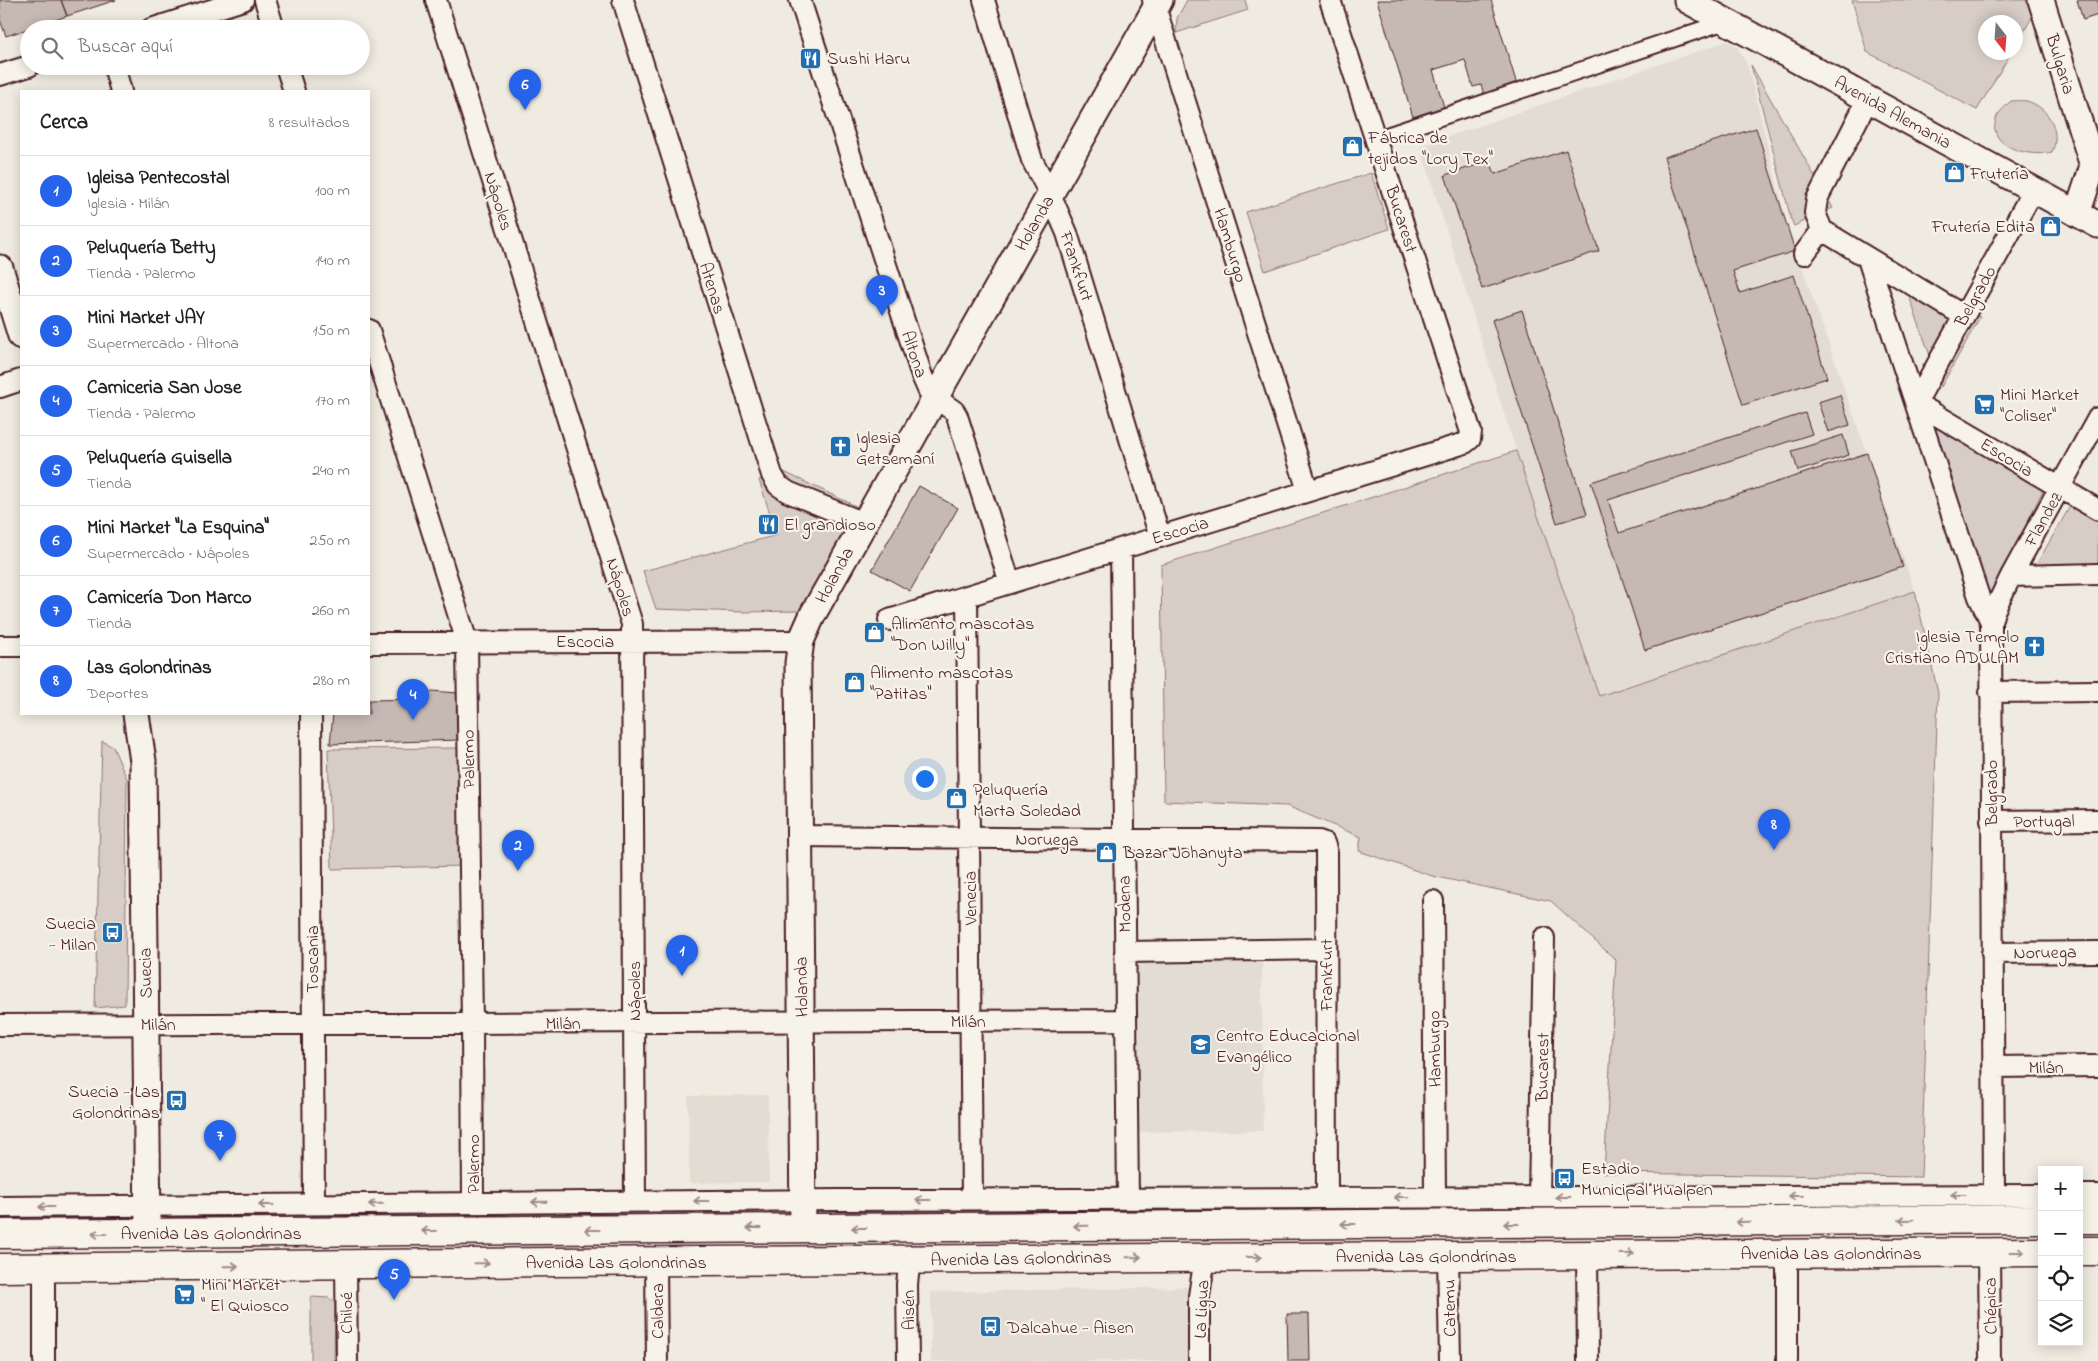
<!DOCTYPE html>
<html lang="es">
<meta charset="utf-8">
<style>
body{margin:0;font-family:"Indie Flower",sans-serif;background:#f2f2f2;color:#202124}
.controls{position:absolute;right:15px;bottom:15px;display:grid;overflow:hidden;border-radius:0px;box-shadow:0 2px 12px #0003}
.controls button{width:45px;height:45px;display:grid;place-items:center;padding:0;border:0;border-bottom:1px solid #e0e0e0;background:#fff;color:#202124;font:25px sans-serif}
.compass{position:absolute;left:1978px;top:15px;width:45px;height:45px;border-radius:50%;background:#fff;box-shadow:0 2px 12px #0003;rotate:163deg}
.you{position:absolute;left:924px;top:778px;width:18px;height:18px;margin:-12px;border:4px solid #fff;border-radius:50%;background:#1a73e8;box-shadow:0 0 0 8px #1a73e833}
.badge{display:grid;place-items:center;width:32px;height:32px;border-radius:50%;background:#2563eb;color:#fff;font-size:16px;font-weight:700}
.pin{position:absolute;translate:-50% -41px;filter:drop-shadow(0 1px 2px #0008)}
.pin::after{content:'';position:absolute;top:26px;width:18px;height:15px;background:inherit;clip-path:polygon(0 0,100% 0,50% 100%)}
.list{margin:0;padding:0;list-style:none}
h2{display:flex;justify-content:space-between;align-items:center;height:65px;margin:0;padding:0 20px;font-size:21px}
h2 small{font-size:16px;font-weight:400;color:#757577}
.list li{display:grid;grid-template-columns:32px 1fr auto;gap:15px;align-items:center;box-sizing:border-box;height:70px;padding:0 20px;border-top:1px solid #e0e0e0}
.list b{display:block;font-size:19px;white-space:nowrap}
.list p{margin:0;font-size:16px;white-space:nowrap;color:#757577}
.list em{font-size:16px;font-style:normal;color:#757577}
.icon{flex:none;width:28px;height:28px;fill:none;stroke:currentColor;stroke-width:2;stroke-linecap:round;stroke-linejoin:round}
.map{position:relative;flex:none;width:2098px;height:1361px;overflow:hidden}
.search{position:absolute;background:#fff;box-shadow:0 2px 12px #0003;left:20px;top:20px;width:350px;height:55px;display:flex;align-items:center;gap:12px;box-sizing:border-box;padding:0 18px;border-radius:28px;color:#757577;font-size:19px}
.panel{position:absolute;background:#fff;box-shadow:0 2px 12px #0003;left:20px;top:90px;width:350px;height:625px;border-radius:0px}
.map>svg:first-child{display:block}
</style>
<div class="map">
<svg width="2098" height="1361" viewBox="0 0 2098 1361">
<rect width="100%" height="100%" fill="#f0ebe0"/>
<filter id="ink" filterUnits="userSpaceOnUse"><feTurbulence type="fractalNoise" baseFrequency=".02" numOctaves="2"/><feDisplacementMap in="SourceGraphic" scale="10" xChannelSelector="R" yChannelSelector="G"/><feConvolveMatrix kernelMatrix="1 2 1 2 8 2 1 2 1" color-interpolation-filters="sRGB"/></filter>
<g filter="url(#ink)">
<path fill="#e3dcd2" d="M1727 41 1737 46 1748 66 1787 224 1915 591 1599 697 1516 451 1420 146Z
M1137 959H1262L1263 1131 1138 1132Z
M768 1095 769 1182 689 1183 688 1096Z
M1190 1287 1191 1361H931V1292Z"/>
<path fill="#d8cdc6" stroke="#917678" d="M1187 0H1245L1248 10 1176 33 1177 18Z
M1852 0H2042L2016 45V22H1986V52L2011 53 1977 110 1867 52Z
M1751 65 1833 208 1794 226 1791 219Z
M2011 101C2016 101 2023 100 2027 101 2050 108 2061 132 2052 152 2033 158 1986 148 1996 119 1998 112 2006 106 2011 101Z
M1371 173 1389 229 1265 271 1246 212Z
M1902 276 1980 317 1941 387Z
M1934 426 2043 490 1989 601Z
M1516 451 1599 696 1915 591 1938 693 1921 1177 1604 1173 1616 960 1551 901 1432 876 1359 851 1361 837 1287 806 1164 801 1161 565Z
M782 471 860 508 799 611 744 612 656 609 643 571 777 535 759 480Z
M2072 503 2098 519V570L2032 572Z
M102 741 113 747 127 779 125 1005 95 1008Z
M462 748 463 866 332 869 328 749Z
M311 1297 329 1298 335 1303 334 1361H311Z"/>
<path fill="#c6b8b3" stroke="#4a1f2b" d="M0 0H61L67 16 6 36 0 20Z
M61 0H116L67 16Z
M1377 0H1491L1518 88 1485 98 1481 85 1473 87 1465 60 1433 70 1444 107 1413 117Z
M2077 0H2098V15L2083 20Z
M1756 128 1795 251 1733 271 1740 293 1794 275 1827 378 1743 405 1664 157Z
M1566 150 1599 251 1482 289 1445 175 1490 161 1495 174Z
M1522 310 1587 514 1557 523 1492 320Z
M1840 395 1850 425 1828 432 1818 402Z
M1805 413 1812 434 1608 500 1619 533 1867 453 1903 567 1645 650 1591 482Z
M1843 435 1849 455 1798 471 1792 451Z
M919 486 958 508 910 591 872 570Z
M431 691 459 693 460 740 330 744 333 714H369V700L425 699Z
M1287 1314H1309L1310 1361H1288Z"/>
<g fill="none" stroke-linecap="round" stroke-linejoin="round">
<defs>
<path id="pedestrian" d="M1376 139 1727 21"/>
<path id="minor" d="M265 0 274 29
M436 0 632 624 635 1201
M623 0 772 475 778 485 788 492 864 523
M800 0 922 376 930 394 954 411 957 416 1010 583
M984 0 1032 160 1050 194 1067 233 1160 537
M1153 0 1308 491
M151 29 243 0
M114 66 121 91
M286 66 294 91
M0 75 29 66
M2034 189 1916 403 2098 510
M1822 230 1815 213 1817 199 1868 99
M1804 254 1822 230 1964 316
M1868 259 1979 597 1991 622
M369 330 467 642 472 1023 473 1203
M0 387 21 380
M1121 549 1128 1199
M2011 576 2098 574
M967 596 972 1199
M889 620 1465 443 1470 439 1471 432 1330 0
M369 643 801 641
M0 646H21
M1990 692 2098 691
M311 714 314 1205
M1991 821 2098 820
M799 836 1319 841 1324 843 1326 849 1327 1198
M1433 901 1435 1197
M1125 952 1326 949
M1992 953 2098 952
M0 1025 1126 1020
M1993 1067 2098 1066
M1994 1195 1991 622 1994 611 2011 576 2098 418
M2079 1195H2098
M1539 1197 1544 938
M0 1207 838 1200 2042 1195
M1989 1252 1990 1361
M1787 1253V1361
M1587 1254 1588 1361
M1448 1255 1450 1361
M656 1262 657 1361
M346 1264 347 1361
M44 1268V1361
M908 1361 907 1284 910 1259
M1199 1361V1296L1205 1257"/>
<path id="tertiary" d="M1687 0 2098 225
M2041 0 2093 166 2077 214
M0 268 21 336
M136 714 143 761 148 1233
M803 1228 798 663 801 641 813 614 1160 0"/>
<path id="primary" d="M2079 1219H2098
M0 1234 2042 1219
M2079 1251H2098
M0 1268 556 1262 2042 1252"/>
</defs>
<use href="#pedestrian" stroke="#4a1f2b" stroke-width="19"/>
<use href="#minor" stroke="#4a1f2b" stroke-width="24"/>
<use href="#tertiary" stroke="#4a1f2b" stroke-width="29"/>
<use href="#primary" stroke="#4a1f2b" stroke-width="31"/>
<use href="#pedestrian" stroke="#f7f3e8" stroke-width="15"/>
<use href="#minor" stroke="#f7f3e8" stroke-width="20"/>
<use href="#tertiary" stroke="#f7f3e8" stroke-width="25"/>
<use href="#primary" stroke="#f7f3e8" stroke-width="28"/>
</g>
<defs><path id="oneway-shaft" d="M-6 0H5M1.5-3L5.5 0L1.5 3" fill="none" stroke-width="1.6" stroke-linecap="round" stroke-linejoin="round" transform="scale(1.25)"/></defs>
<g stroke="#a0898a">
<use href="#oneway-shaft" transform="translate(1958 1195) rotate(180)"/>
<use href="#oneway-shaft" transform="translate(1796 1196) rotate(180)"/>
<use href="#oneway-shaft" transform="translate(1401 1197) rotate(180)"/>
<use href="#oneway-shaft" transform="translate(1563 1197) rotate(180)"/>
<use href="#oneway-shaft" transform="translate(923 1200) rotate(180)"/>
<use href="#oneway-shaft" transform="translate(701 1201) rotate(180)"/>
<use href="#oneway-shaft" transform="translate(539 1202) rotate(179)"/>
<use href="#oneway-shaft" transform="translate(376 1204) rotate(179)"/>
<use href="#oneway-shaft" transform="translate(266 1205) rotate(180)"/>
<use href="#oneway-shaft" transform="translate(46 1207) rotate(180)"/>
<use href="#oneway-shaft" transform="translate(1906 1220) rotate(179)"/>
<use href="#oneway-shaft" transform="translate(1743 1222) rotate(179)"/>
<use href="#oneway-shaft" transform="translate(1348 1224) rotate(180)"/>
<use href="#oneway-shaft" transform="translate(1511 1224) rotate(180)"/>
<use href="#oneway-shaft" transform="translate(1081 1226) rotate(179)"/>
<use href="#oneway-shaft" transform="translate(754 1228) rotate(180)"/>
<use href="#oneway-shaft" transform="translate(859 1228) rotate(180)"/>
<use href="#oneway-shaft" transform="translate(592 1230) rotate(180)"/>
<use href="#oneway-shaft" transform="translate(429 1231) rotate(180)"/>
<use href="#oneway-shaft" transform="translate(99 1234) rotate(180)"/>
<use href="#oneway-shaft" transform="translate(2017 1252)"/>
<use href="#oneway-shaft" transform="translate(1627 1254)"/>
<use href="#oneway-shaft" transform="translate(1134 1257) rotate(-1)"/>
<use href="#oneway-shaft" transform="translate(1254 1257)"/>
<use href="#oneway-shaft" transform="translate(482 1263) rotate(-1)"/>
<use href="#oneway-shaft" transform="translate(231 1266) rotate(-1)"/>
</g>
</g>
<defs>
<symbol id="restaurant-square" viewBox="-11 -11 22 22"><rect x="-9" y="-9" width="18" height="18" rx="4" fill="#1f6fb2" stroke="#f7f3e8"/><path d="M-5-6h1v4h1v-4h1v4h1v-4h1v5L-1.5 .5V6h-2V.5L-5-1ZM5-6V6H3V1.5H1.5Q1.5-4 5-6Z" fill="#fff"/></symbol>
<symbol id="shop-square" viewBox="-11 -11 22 22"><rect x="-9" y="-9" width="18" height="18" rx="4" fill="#1f6fb2" stroke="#f7f3e8"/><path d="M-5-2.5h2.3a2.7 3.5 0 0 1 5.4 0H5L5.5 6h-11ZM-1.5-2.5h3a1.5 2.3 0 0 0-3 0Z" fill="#fff"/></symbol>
<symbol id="supermarket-square" viewBox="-11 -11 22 22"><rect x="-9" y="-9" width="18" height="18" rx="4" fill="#1f6fb2" stroke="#f7f3e8"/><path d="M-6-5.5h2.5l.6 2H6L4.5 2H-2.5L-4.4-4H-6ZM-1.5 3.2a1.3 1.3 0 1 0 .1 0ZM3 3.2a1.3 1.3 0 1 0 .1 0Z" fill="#fff"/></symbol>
<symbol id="church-square" viewBox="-11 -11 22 22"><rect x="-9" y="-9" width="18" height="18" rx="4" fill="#1f6fb2" stroke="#f7f3e8"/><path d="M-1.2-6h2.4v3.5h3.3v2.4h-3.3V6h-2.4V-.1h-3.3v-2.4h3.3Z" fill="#fff"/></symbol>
<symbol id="bus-square" viewBox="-11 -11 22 22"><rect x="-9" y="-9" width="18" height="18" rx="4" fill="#1f6fb2" stroke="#f7f3e8"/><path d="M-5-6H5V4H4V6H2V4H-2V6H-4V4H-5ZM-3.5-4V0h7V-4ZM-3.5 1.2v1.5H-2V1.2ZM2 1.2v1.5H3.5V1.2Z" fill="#fff"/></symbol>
<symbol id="school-square" viewBox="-11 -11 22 22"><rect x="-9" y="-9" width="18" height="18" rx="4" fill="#1f6fb2" stroke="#f7f3e8"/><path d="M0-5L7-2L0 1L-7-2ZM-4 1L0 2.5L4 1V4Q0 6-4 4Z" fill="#fff"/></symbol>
</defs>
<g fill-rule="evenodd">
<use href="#restaurant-square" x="798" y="46" width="25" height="25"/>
<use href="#shop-square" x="1340" y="134" width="25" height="25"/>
<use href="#shop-square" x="1942" y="160" width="25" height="25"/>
<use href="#shop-square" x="2038" y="214" width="25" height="25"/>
<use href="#supermarket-square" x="1972" y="392" width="25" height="25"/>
<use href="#church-square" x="828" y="434" width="25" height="25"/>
<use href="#restaurant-square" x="756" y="512" width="25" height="25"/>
<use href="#shop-square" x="862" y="620" width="25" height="25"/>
<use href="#church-square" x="2022" y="634" width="25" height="25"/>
<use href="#shop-square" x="842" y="670" width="25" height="25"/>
<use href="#shop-square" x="944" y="786" width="25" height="25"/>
<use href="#shop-square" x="1094" y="840" width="25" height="25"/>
<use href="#bus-square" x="100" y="920" width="25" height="25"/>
<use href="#school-square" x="1188" y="1032" width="25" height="25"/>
<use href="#bus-square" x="164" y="1088" width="25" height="25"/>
<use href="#bus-square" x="1552" y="1166" width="25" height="25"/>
<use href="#supermarket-square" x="172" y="1282" width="25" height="25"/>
<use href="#bus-square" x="978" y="1314" width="25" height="25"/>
</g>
<g text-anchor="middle" stroke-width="4.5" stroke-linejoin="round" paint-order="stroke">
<g font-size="18" fill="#4a1f2b" stroke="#f7f3e8" text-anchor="start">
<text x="827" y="64">Sushi Haru</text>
<text x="1368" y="143">Fábrica de<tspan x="1368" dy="21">tejidos "Lory Tex"</tspan></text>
<text x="1970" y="179">Frutería</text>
<text x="2035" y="232" text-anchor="end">Frutería Edita</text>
<text x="2000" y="400">Mini Market<tspan x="2000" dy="21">"Coliser"</tspan></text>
<text x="856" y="443">Iglesia<tspan x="856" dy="21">Getsemaní</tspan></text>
<text x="784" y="530">El grandioso</text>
<text x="891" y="629">Alimento mascotas<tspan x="891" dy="21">"Don Willy"</tspan></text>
<text x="2019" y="642" text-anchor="end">Iglesia Templo<tspan x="2019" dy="21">Cristiano ADULAM</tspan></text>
<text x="870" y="678">Alimento mascotas<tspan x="870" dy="21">"Patitas"</tspan></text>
<text x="973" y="795">Peluquería<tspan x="973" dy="21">Marta Soledad</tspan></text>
<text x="1123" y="858">Bazar Johanyta</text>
<text x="96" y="929" text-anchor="end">Suecia<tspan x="96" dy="21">- Milan</tspan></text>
<text x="1216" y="1041">Centro Educacional<tspan x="1216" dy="21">Evangélico</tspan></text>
<text x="160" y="1097" text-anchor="end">Suecia - Las<tspan x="160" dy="21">Golondrinas</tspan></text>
<text x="1581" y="1174">Estadio<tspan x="1581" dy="21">Municipal Hualpen</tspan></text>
<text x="201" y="1290">Mini Market<tspan x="201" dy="21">" El Quiosco</tspan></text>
<text x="1007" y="1333">Dalcahue - Aisen</text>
</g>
<g font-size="18" fill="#4a1f2b" stroke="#f7f3e8">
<text transform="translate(2061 64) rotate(73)" y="6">Bulgaria</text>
<text transform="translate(1893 112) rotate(29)" y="6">Avenida Alemania</text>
<text transform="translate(499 201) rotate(73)" y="6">Nápoles</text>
<text transform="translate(1402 219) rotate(72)" y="6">Bucarest</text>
<text transform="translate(1034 223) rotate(-60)" y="6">Holanda</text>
<text transform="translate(1231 245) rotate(73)" y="6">Hamburgo</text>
<text transform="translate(1077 266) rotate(72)" y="6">Frankfurt</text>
<text transform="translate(713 288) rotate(73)" y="6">Atenas</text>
<text transform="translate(1975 296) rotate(-61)" y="6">Belgrado</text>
<text transform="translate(915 354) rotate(72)" y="6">Altona</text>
<text transform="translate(2007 457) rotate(31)" y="6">Escocia</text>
<text transform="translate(2043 519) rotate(-61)" y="6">Flandez</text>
<text transform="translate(1180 530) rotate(-17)" y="6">Escocia</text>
<text transform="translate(834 575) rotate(-61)" y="6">Holanda</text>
<text transform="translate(621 587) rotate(73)" y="6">Nápoles</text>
<text x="585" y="647">Escocia</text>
<text transform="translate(468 759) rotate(-91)" y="6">Palermo</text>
<text transform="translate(1991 793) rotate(-90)" y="6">Belgrado</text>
<text transform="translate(2044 821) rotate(-1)" y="6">Portugal</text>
<text transform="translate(1047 839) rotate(1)" y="6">Noruega</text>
<text transform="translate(970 898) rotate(-91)" y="6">Venecia</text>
<text transform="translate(1124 904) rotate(-91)" y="6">Modena</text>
<text transform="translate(2045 952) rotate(-1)" y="6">Noruega</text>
<text transform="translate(312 959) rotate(-90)" y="6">Toscania</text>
<text transform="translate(145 973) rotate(-91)" y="6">Suecia</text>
<text transform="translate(1326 975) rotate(-90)" y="6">Frankfurt</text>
<text transform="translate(801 987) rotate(-91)" y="6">Holanda</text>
<text transform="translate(634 991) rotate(-90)" y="6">Nápoles</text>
<text x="968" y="1027">Milán</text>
<text x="563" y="1029">Milán</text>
<text x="158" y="1030">Milán</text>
<text transform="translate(1434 1049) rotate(-91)" y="6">Hamburgo</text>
<text transform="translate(1542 1067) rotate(-89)" y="6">Bucarest</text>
<text x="2046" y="1073">Milán</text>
<text transform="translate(473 1164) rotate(-90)" y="6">Palermo</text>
<text x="211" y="1239">Avenida Las Golondrinas</text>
<text x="1831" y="1259">Avenida Las Golondrinas</text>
<text x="1426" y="1262">Avenida Las Golondrinas</text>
<text transform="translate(1021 1258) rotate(-1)" y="6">Avenida Las Golondrinas</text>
<text x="616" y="1268">Avenida Las Golondrinas</text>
<text transform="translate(1990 1306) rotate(-91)" y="6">Chépica</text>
<text transform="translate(1449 1308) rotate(-91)" y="6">Catemu</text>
<text transform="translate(1201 1309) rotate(-87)" y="6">La Ligua</text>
<text transform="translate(908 1310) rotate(-90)" y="6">Aisén</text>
<text transform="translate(657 1311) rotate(-90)" y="6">Caldera</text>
<text transform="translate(346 1313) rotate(-90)" y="6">Chiloé</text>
</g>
</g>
</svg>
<div class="controls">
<button>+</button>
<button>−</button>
<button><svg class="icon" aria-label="locate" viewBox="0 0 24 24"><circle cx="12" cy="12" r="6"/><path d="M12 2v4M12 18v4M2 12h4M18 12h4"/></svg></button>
<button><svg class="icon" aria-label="layers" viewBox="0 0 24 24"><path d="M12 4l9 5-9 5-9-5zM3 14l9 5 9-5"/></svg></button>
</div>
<svg class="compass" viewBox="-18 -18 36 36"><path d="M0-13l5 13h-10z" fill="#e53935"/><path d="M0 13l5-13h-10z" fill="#757577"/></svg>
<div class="you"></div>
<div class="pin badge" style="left:682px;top:976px">1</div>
<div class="pin badge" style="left:518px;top:871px">2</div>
<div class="pin badge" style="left:882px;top:316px">3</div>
<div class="pin badge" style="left:413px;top:720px">4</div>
<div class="pin badge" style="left:394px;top:1300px">5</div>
<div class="pin badge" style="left:525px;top:110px">6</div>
<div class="pin badge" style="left:220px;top:1161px">7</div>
<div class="pin badge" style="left:1774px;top:850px">8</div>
<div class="search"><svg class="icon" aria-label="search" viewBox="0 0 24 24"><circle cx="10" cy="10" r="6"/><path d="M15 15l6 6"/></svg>Buscar aquí</div>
<section class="panel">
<h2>Cerca<small>8 resultados</small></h2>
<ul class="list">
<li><span class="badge">1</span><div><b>Igleisa Pentecostal</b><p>Iglesia · Milán</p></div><em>100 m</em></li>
<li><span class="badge">2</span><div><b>Peluquería Betty</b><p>Tienda · Palermo</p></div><em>140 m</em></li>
<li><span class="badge">3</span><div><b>Mini Market JAY</b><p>Supermercado · Altona</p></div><em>150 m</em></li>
<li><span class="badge">4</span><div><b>Carniceria San Jose</b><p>Tienda · Palermo</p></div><em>170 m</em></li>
<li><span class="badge">5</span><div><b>Peluquería Guisella</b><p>Tienda</p></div><em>240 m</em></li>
<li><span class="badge">6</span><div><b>Mini Market &quot;La Esquina&quot;</b><p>Supermercado · Nápoles</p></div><em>250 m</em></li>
<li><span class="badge">7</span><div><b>Carnicería Don Marco</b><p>Tienda</p></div><em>260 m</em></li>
<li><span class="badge">8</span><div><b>Las Golondrinas</b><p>Deportes</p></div><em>280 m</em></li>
</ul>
</section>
</div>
